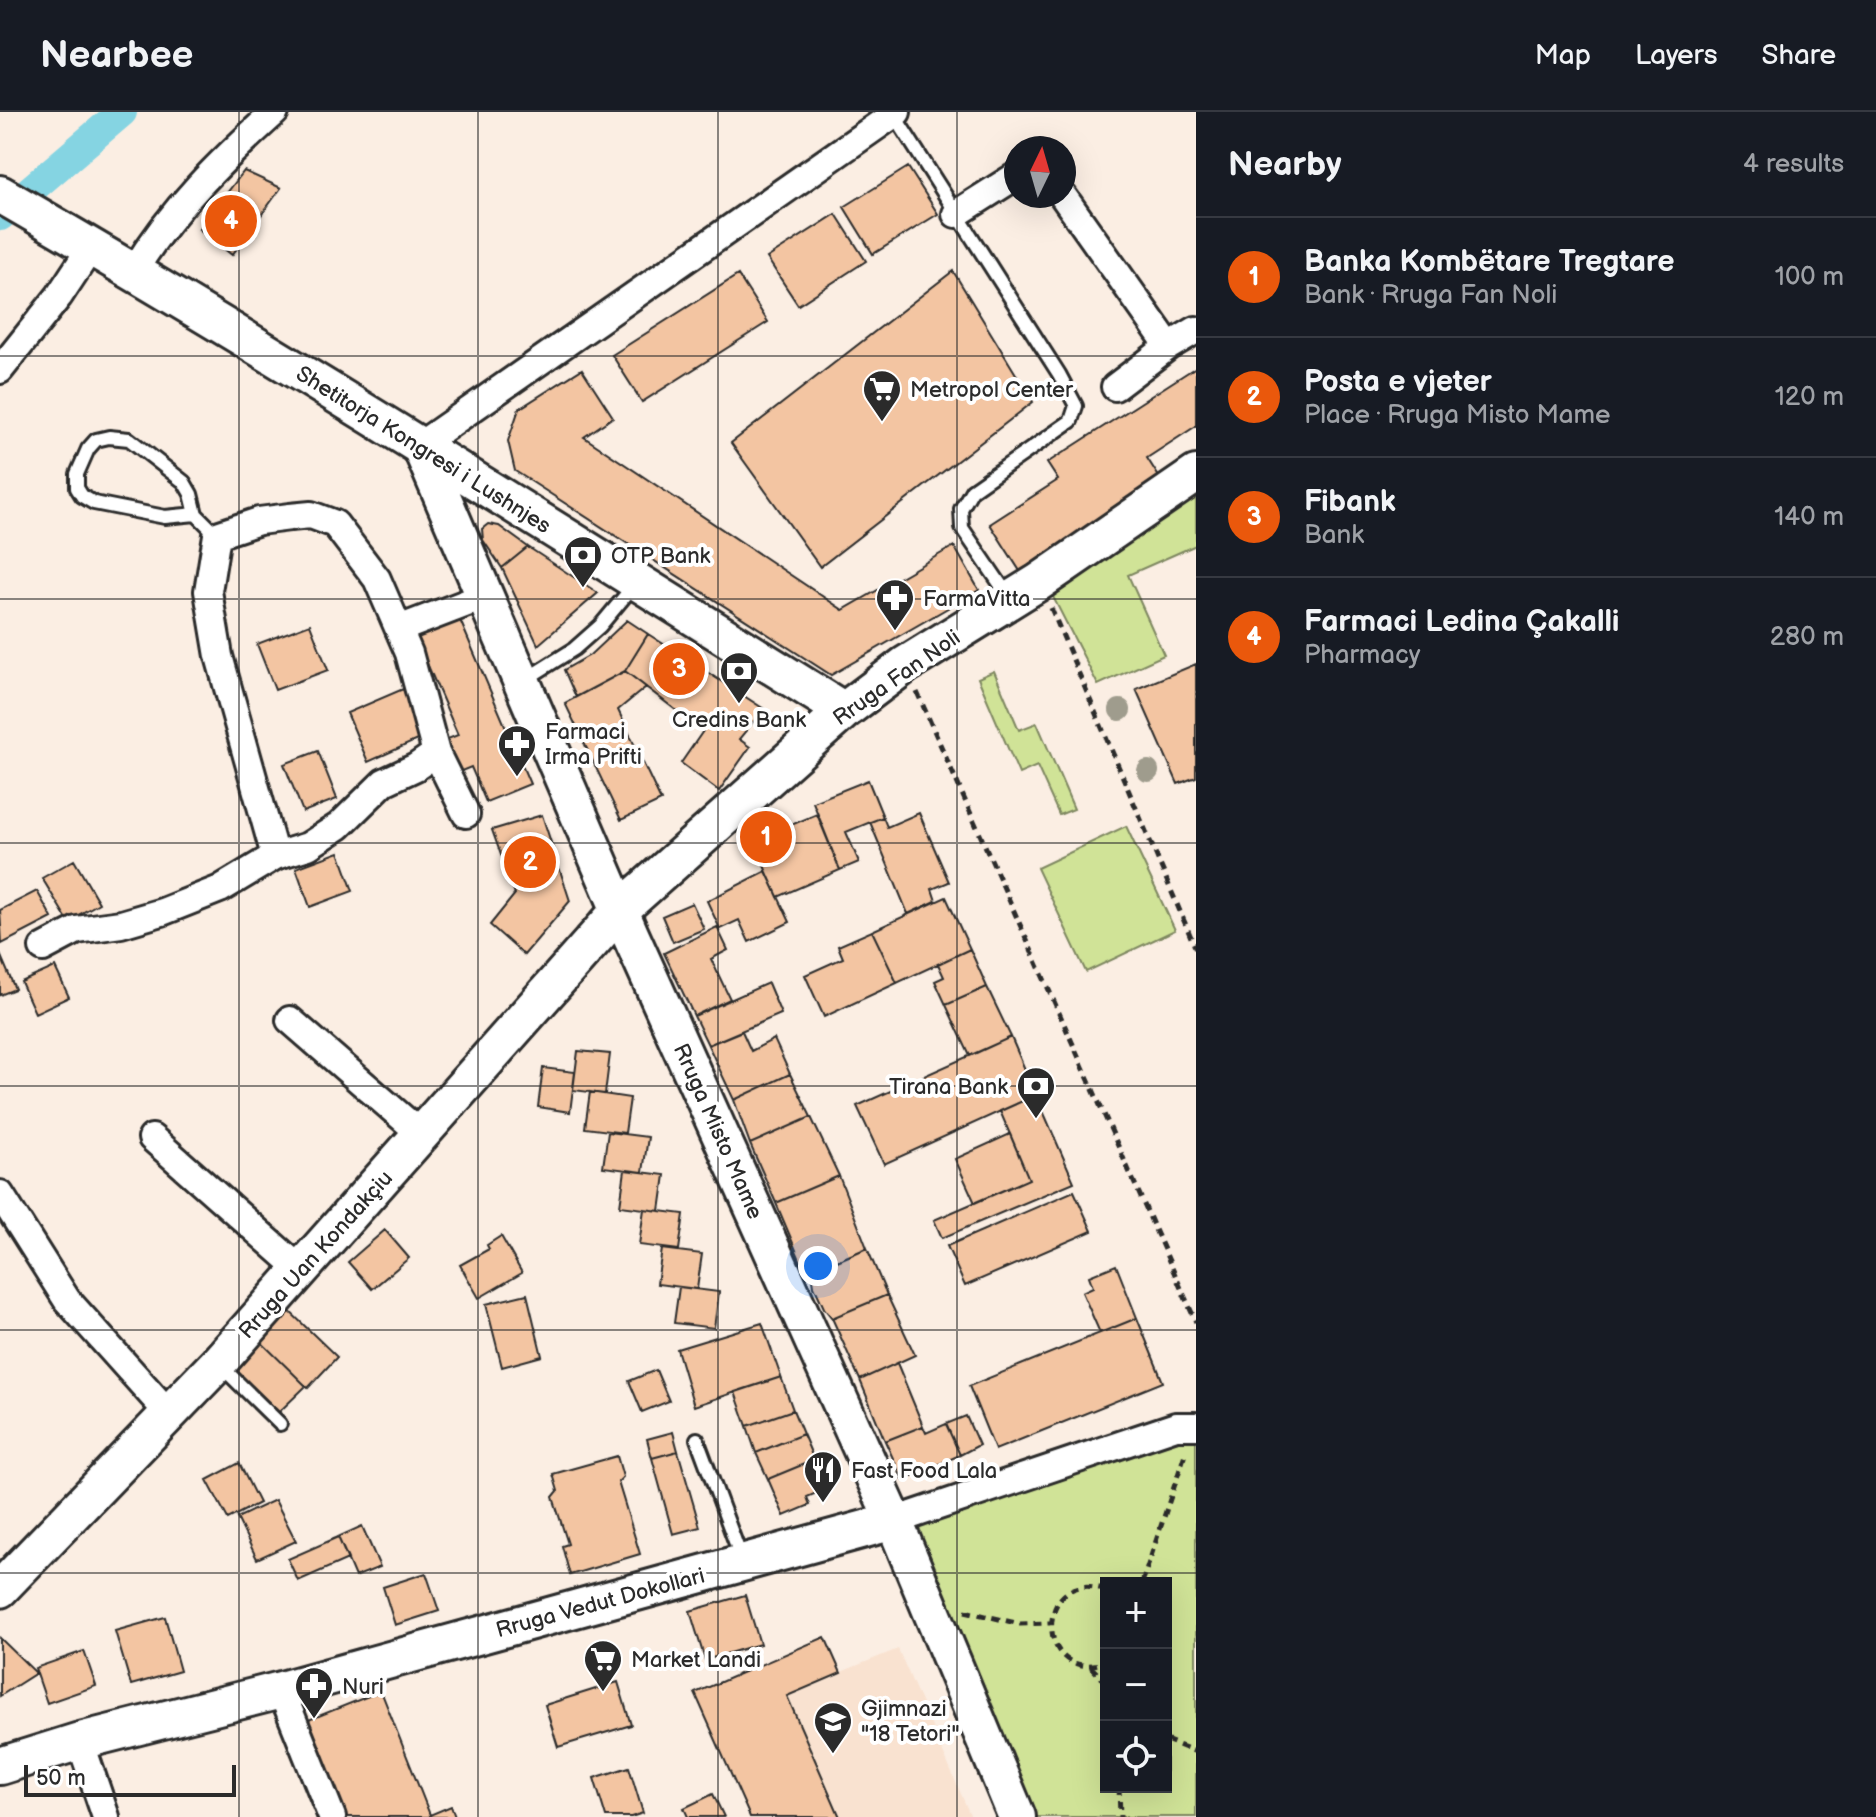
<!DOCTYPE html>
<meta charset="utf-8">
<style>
body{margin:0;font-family:"Balsamiq Sans",sans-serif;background:#20242c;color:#f1f3f6}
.controls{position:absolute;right:24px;bottom:24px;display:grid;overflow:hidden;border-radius:0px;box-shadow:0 8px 32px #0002}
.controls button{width:72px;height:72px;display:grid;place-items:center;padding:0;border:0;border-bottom:2px solid #363941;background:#171b24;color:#f1f3f6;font:40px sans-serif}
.compass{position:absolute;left:1004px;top:24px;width:72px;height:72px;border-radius:50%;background:#171b24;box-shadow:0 8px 32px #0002;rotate:5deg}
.scale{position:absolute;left:24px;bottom:20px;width:212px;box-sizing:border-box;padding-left:8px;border:4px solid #2b2b2b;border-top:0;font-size:22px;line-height:28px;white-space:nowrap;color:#2b2b2b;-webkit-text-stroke:6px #fff;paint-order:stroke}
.you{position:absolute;left:818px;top:1154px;width:28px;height:28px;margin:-20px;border:6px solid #fff;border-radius:50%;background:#1a73e8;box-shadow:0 0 0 12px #1a73e833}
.badge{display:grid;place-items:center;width:52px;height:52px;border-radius:50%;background:#ea580c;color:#fff;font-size:26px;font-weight:700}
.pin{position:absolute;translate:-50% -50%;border:4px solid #fff;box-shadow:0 2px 8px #0006}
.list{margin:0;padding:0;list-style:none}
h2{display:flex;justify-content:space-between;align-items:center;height:104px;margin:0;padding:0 32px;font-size:34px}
h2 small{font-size:26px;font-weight:400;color:#9ea1a6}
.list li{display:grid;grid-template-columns:52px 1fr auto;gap:24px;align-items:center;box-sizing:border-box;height:120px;padding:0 32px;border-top:2px solid #363941}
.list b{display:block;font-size:30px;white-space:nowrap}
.list p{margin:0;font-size:26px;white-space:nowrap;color:#9ea1a6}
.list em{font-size:26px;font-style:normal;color:#9ea1a6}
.icon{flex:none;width:44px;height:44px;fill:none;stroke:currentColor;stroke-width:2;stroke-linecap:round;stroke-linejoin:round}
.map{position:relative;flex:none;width:1196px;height:1705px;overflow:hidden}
header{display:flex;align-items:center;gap:48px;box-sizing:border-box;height:112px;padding:0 40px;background:#171b24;border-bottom:2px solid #363941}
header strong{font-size:38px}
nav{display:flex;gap:44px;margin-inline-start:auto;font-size:28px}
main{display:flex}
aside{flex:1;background:#171b24}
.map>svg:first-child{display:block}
</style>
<header>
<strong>Nearbee</strong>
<nav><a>Map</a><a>Layers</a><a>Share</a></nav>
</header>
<main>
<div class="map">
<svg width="1196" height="1705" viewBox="0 0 1196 1705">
<rect width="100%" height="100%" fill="#fbeee3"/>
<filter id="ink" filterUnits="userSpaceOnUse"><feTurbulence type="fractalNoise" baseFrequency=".0125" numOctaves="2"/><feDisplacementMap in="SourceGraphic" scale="16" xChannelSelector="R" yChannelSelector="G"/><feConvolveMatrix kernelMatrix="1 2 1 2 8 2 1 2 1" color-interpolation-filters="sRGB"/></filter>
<g filter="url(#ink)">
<path fill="#f9e2d0" d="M825 1525 841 1560 898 1537 971 1705H750L695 1582Z"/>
<path fill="#d0e397" stroke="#7e8761" stroke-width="2" fill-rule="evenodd" d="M1196 371V433L1128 463 1164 543 1098 573 1048 475Z
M994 559 1019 618 1037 611 1074 697 1059 703 1037 654 1019 662 978 566Z
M1126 714 1175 818 1086 860 1037 756Z
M1156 1325 1196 1329V1705H1035L915 1423 917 1413ZM1106 1471H1166V1675H1106Z"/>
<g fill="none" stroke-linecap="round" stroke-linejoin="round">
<path stroke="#85d4e2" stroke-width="30" d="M0 104 122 0"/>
</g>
<path fill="#f3c5a2" stroke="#2b2b2b" stroke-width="2" d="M908 55 938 102 873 142 844 95Z
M244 59 281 76 232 143 199 117Z
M836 102 866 149 798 193 767 146Z
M953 159 1033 290 820 455 731 331Z
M738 163 768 210 642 290 612 243Z
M1196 255V314L1147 346 1161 368 1020 459 990 412 1058 368 1047 351Z
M582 257 613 305 584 325 843 498 954 434 979 478 831 563 515 359 508 329 519 297Z
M488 412 499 414 528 435 502 456 483 428 482 417Z
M528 435 598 481 538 533 502 456Z
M460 508 530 672 486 690 471 655 459 660 445 628 458 623 416 526Z
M627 508 648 522 625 559 576 585 564 558 590 543Z
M310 512 328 558 275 578 257 532Z
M648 522 764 597 739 627 750 635 719 679 681 651 703 619 625 559Z
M1196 552V665L1178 672 1136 577Z
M625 559 646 575 618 598 661 689 621 708 565 591Z
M403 577 424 625 368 650 347 601Z
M318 639 337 687 303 700 284 652Z
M868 668 883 705 846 720 859 750 840 758 813 690Z
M919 701 949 770 932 777 936 789 908 802 870 710 883 705 887 715Z
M817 702 840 758 778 785 753 729Z
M542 703 570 789 524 843 490 813 515 782 492 718Z
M339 740 353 779 310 795 296 756Z
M74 748 99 791 68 809 42 766Z
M766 759 790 810 749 830 739 808 720 817 707 789Z
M37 779 52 806 2 832 0 798Z
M946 785 970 837 897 871 872 819Z
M692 791 704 817 673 830 662 804Z
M717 815 728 838 711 847 730 887 694 904 664 841Z
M872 819 897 871 824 905 805 863 843 846 838 834Z
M970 837 987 875 946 893 935 869 944 865 938 852Z
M0 842 15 877 0 883Z
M55 855 69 885 35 901 21 870Z
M768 871 781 902 708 933 694 904Z
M987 875 1011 925 970 944 946 893Z
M742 919 751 939 774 927 790 962 734 988 708 933Z
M1011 925 1036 983 884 1052 857 994Z
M578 939 610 942 605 982 573 978Z
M543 956 575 960 570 1000 538 995Z
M790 962 811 1005 750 1032 734 988Z
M590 980 630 986 625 1021 585 1016Z
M1036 983 1074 1070 942 1126 934 1108 1029 1067 1000 999Z
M811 1005 839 1064 776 1091 750 1032Z
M608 1020 648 1025 643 1060 603 1055Z
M1010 1022 1029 1067 975 1091 955 1047Z
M625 1058 665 1063 660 1099 620 1094Z
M839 1064 867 1136 806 1162 776 1091Z
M1074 1079 1092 1119 965 1174 947 1134Z
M644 1097 684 1102 679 1138 639 1133Z
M385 1118 409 1146 372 1177 348 1150Z
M501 1124 522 1161 479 1186 460 1153 489 1137 487 1133Z
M867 1136 887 1183 832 1206 824 1196 814 1174 812 1160Z
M662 1137 702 1142 697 1177 657 1172Z
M1116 1153 1137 1206 1100 1221 1082 1180 1093 1175 1089 1164Z
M679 1175 719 1180 714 1216 674 1211Z
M527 1182 542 1244 502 1255 486 1192Z
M887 1183 915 1243 860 1268 832 1206Z
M283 1193 337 1245 308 1276 254 1223Z
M1137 1206 1163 1270 995 1338 969 1274Z
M762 1211 781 1265 694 1294 677 1237Z
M254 1223 306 1274 277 1302 225 1251Z
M897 1251 923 1314 885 1329 860 1268Z
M656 1258 669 1289 642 1300 629 1269Z
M781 1265 793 1298 747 1314 735 1280Z
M793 1298 803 1322 756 1341 747 1314Z
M966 1304 979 1333 960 1343 946 1312Z
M946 1312 960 1343 903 1368 885 1329 923 1314 926 1321Z
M673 1320 678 1339 652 1346 647 1327Z
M803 1322 814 1348 768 1367 756 1341Z
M678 1339 700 1415 673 1422 652 1346Z
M617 1344 623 1365 618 1370 640 1442 570 1463 562 1434 568 1432 553 1385 558 1379 553 1362Z
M814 1348 826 1377 807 1385 810 1393 784 1404 768 1367Z
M239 1351 259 1391 228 1407 207 1368Z
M275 1388 296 1429 257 1447 237 1406Z
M362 1414 380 1455 355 1465 338 1425Z
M338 1425 348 1447 298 1469 288 1447Z
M426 1461 439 1499 395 1513 383 1475Z
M745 1483 760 1532 705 1548 690 1499Z
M165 1505 180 1559 131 1573 115 1519Z
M825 1525 841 1561 787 1584 840 1705H750L695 1581Z
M0 1526 36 1561 0 1584Z
M84 1539 96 1574 47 1591 35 1556Z
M618 1570 631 1613 558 1635 545 1593Z
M381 1579 430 1703 451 1694 455 1705H344L306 1609Z
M629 1655 643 1701 631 1705H606L594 1666Z
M713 1682 724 1705H688L684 1696Z"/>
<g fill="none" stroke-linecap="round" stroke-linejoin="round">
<defs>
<path id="lane" d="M894 3 1059 262 1076 294 1071 309 972 378 961 397 962 416 1009 485
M196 402 165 405 94 391 82 384 77 376V362L88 337 96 328 109 325 129 327 184 370 191 382 196 402 217 423
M523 569 574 537 600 514 635 472
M220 1253 280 1312
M697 1327 742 1448"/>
<path id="street" d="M1063 84 1169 234
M956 102 1016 64
M134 159C171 97 222 48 275 0
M0 258 59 184 92 134
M1115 275 1169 234 1196 218
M420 333 897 0
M399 517 485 484
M275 744 219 544 208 479 217 423 259 409 290 405 311 403 335 412 377 467 409 541 436 641 466 702
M43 836 77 818 121 812 162 800 220 777 275 744 308 734 339 714 384 670 416 655 436 641
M290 908 421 1022
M152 1026 301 1158
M0 1082 67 1188 170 1303
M894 1409 1176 1314H1196
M281 1578 332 1705
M80 1629 106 1705"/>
<path id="secondary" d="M0 82C286 247 564 424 844 599
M420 333 630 822 894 1409 1017 1705
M0 1477 218 1251 620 798 844 599 905 553 1039 470 1196 362
M0 1654 80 1629 281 1578 894 1409"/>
</defs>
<use href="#lane" stroke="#2b2b2b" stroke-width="18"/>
<use href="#street" stroke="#2b2b2b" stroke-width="32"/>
<use href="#secondary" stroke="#2b2b2b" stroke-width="42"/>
<path stroke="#2b2b2b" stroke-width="5" stroke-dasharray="8 6" stroke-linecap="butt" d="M1051 496 1196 837
M917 580 1196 1210
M1142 1471 1186 1339
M1106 1478C1034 1452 1033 1575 1106 1550
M965 1499 1020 1512 1050 1511
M1091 1555 1106 1570
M1166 1628 1196 1640
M1119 1675 1120 1705"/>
<use href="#lane" stroke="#fff" stroke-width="12"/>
<use href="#street" stroke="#fff" stroke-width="26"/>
<use href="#secondary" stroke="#fff" stroke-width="36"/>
</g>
<g fill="#9f9c8d">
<circle cx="1120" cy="598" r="11"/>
<circle cx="1148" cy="659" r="11"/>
</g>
</g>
<path fill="none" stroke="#2b2b2b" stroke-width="2" stroke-opacity="0.55" d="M239 0V1705M478 0V1705M718 0V1705M957 0V1705M0 244H1196M0 487H1196M0 731H1196M0 974H1196M0 1218H1196M0 1461H1196"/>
<defs>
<symbol id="supermarket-pin" viewBox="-11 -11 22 30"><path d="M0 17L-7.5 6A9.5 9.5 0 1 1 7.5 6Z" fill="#2b2b2b" stroke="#fff"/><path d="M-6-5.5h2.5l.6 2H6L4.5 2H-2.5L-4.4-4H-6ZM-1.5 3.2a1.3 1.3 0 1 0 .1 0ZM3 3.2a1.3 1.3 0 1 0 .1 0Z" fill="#fff"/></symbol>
<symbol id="bank-pin" viewBox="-11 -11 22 30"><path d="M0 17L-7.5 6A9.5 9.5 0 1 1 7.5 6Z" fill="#2b2b2b" stroke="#fff"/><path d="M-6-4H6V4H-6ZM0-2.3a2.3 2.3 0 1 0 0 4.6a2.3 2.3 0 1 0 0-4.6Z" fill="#fff"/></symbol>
<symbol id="pharmacy-pin" viewBox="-11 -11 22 30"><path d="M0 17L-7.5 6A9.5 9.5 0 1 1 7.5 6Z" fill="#2b2b2b" stroke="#fff"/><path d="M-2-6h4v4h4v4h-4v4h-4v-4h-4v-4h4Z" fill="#fff"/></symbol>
<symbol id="restaurant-pin" viewBox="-11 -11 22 30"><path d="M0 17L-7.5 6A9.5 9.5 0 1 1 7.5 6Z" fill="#2b2b2b" stroke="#fff"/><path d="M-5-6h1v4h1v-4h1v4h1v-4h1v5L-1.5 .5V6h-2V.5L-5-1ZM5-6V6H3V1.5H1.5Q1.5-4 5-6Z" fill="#fff"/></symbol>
<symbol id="school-pin" viewBox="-11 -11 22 30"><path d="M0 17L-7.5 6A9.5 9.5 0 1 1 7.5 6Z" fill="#2b2b2b" stroke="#fff"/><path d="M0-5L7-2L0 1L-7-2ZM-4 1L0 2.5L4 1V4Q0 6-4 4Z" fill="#fff"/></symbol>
</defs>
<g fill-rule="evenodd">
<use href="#supermarket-pin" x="860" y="255" width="44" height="60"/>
<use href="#bank-pin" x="561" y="421" width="44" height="60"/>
<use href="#pharmacy-pin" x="873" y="464" width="44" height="60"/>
<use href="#bank-pin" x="717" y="537" width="44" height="60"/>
<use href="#pharmacy-pin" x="495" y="610" width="44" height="60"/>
<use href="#bank-pin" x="1014" y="952" width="44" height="60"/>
<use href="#restaurant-pin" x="801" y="1336" width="44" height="60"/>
<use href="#supermarket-pin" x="581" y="1525" width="44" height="60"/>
<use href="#pharmacy-pin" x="292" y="1552" width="44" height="60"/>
<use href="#school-pin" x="811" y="1587" width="44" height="60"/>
</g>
<g text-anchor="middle" stroke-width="8" stroke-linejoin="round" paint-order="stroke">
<g font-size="22" fill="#2b2b2b" stroke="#fff" text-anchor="start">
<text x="910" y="285">Metropol Center</text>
<text x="611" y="451">OTP Bank</text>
<text x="923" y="494">FarmaVitta</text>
<text x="739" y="615" text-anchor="middle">Credins Bank</text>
<text x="545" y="627">Farmaci<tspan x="545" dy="25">Irma Prifti</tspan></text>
<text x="1008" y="982" text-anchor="end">Tirana Bank</text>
<text x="851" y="1366">Fast Food Lala</text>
<text x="631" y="1555">Market Landi</text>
<text x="342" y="1582">Nuri</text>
<text x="861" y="1604">Gjimnazi<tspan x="861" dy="25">"18 Tetori"</tspan></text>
</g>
<g font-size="22" fill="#2b2b2b" stroke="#fff">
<text transform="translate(424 337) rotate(32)" y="8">Shetitorja Kongresi i Lushnjes</text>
<text transform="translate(896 565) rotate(-35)" y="8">Rruga Fan Noli</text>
<text transform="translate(719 1019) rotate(66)" y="8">Rruga Misto Mame</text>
<text transform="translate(315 1142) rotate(-48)" y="8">Rruga Uan Kondakçiu</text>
<text transform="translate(600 1490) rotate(-15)" y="8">Rruga Vedut Dokollari</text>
</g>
</g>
</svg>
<div class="controls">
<button>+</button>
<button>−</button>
<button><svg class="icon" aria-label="locate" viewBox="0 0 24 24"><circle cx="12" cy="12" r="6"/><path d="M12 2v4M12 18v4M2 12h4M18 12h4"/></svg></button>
</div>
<svg class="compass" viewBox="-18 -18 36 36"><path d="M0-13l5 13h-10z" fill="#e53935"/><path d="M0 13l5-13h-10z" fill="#9ea1a6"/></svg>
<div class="scale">50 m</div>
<div class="you"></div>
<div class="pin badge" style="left:766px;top:725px">1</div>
<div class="pin badge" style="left:530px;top:750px">2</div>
<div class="pin badge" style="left:679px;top:557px">3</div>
<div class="pin badge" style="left:231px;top:109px">4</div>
</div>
<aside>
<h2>Nearby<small>4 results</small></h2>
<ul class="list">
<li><span class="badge">1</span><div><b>Banka Kombëtare Tregtare</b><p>Bank · Rruga Fan Noli</p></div><em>100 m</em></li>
<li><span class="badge">2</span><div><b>Posta e vjeter</b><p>Place · Rruga Misto Mame</p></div><em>120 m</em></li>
<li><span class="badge">3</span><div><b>Fibank</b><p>Bank</p></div><em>140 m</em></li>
<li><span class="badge">4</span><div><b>Farmaci Ledina Çakalli</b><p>Pharmacy</p></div><em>280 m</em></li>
</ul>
</aside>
</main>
